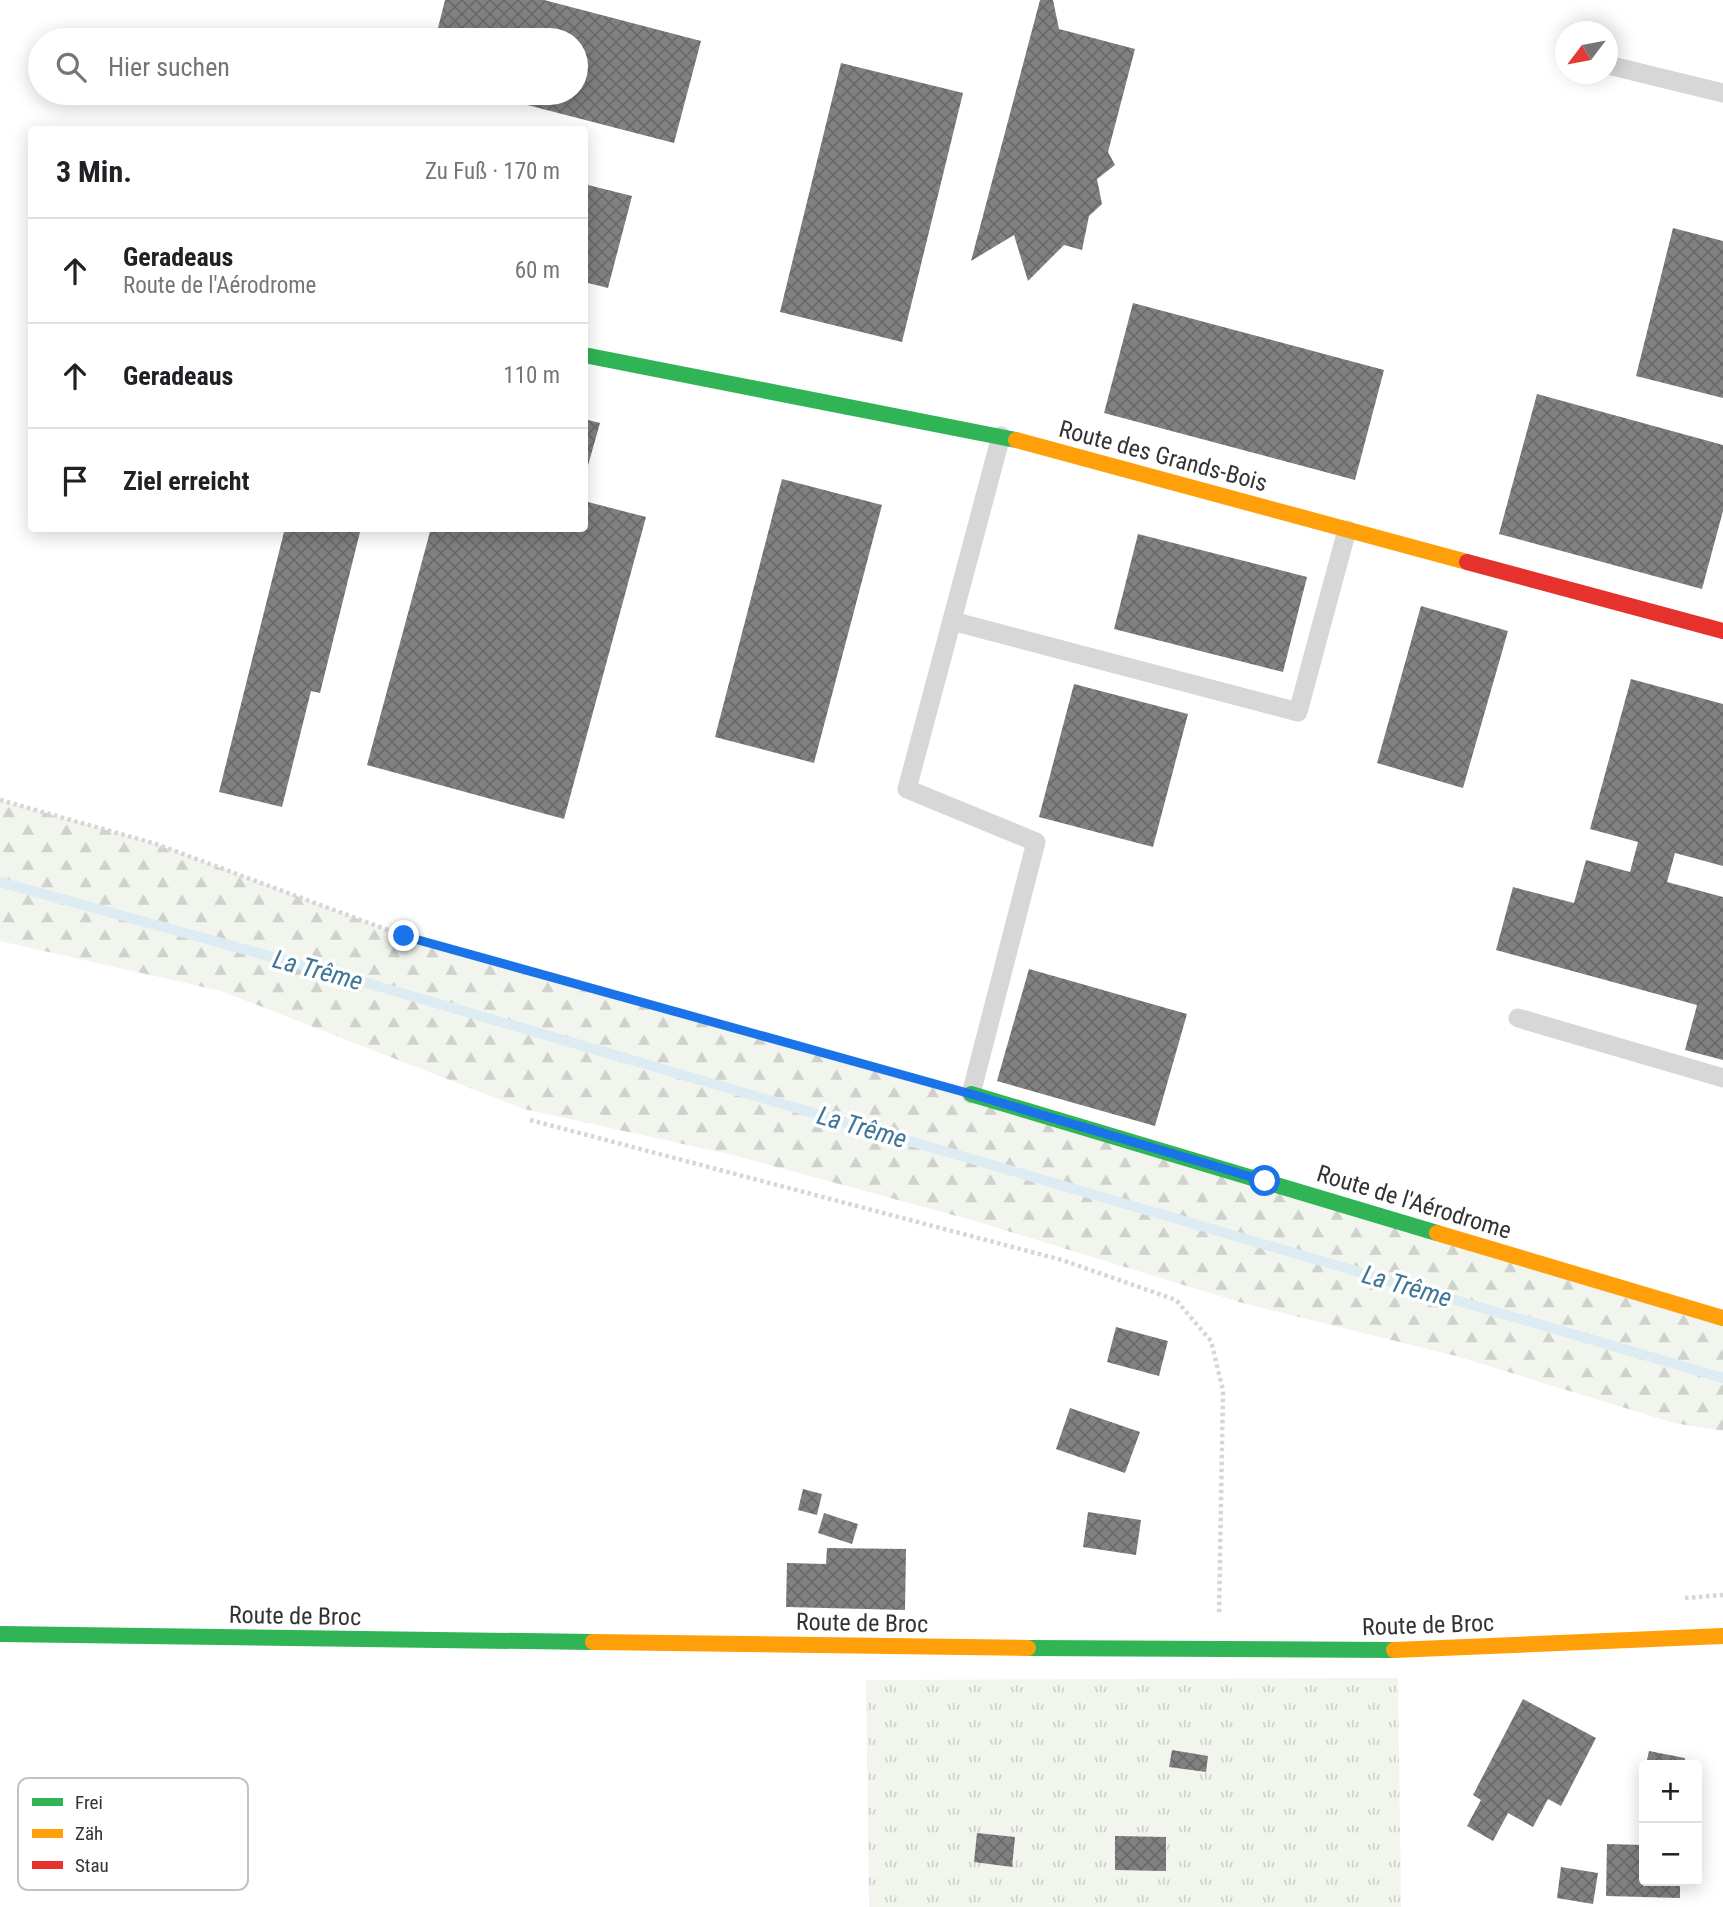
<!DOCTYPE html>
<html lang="de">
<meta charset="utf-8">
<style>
body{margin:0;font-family:"Roboto Condensed",sans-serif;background:#f6f6f6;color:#202124}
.controls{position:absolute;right:21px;bottom:21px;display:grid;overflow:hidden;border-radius:7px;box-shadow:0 4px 18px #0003}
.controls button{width:63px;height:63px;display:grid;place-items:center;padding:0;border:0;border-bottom:2px solid #e0e0e0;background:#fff;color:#202124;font:35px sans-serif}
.compass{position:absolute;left:1555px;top:21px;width:63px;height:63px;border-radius:50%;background:#fff;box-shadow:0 4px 18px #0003;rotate:238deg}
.stop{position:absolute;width:21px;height:21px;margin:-16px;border:5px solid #1a73e8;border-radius:50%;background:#fff}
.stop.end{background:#1a73e8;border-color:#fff;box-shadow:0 2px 7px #0008}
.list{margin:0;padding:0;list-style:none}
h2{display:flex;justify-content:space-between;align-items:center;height:91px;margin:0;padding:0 28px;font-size:30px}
h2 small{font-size:23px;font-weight:400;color:#757577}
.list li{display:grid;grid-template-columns:46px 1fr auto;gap:21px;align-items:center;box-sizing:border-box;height:105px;padding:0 28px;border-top:2px solid #e0e0e0}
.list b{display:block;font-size:26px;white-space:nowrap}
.list p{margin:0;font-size:23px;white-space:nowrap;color:#757577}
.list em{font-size:23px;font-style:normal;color:#757577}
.icon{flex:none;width:38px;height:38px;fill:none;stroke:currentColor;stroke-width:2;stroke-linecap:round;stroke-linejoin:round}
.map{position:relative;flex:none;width:1723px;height:1907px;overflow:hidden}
.search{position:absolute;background:#fff;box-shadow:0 4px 18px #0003;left:28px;top:28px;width:560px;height:77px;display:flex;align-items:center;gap:18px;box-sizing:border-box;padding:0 24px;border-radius:38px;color:#757577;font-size:26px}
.panel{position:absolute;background:#fff;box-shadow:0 4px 18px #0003;left:28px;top:126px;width:560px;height:406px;border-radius:7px}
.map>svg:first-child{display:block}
</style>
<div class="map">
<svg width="1723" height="1907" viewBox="0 0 1723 1907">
<defs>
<pattern id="grass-tufts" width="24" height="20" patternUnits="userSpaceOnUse" patternTransform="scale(1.75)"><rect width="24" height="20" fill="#f1f5ed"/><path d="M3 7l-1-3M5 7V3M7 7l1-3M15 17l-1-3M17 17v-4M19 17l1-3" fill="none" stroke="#cfd2cc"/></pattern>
<pattern id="forest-firs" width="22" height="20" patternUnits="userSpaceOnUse" patternTransform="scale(1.75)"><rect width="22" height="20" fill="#f1f5ed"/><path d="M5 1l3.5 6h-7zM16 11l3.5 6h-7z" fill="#cfd2cc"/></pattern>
<pattern id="building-cross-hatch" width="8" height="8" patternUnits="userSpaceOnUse" patternTransform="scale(1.75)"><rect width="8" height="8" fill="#818181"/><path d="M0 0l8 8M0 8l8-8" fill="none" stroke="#6a6a6a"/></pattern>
</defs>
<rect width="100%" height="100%" fill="#fff"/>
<path fill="url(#grass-tufts)" d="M1398 1678 1401 1907H869L866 1680Z"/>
<path fill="url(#forest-firs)" d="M0 800 156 844 404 936 907 1076 1723 1318V1431L1674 1423 1456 1356 1239 1302 975 1221 733 1155 524 1109 221 991 0 941Z"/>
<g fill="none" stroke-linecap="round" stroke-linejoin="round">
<path stroke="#ddebf3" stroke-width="10" d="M0 882 374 985 1723 1378"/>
</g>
<path fill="url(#building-cross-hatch)" d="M445 0H544L701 41 674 143 485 94 576 93V40H435Z
M1040 0H1053L1059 29 1135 49 1108 152 1115 165 1097 179 1102 204 1089 216 1082 250 1064 245 1028 281 1014 235 971 261Z
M841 63 963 93 902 342 780 312Z
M584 184 632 196 608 288 584 282Z
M1673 228 1723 241V398L1636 376Z
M1133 303 1384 370 1355 480 1104 413Z
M1537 394 1723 445V511L1702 589 1499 534Z
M584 419 600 423 585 476H584Z
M782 479 882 505 814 763 715 737Z
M584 501 646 517 564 819 367 765 431 528H584Z
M285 528H361L320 693 311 691 282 807 219 792Z
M1138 534 1307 577 1283 672 1114 629Z
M1421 606 1508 631 1463 788 1377 763Z
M1631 679 1723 704V866L1675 853 1667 882 1723 897V1060L1685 1050 1697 1005 1496 950 1513 887 1574 903 1586 860 1630 872 1638 842 1590 829Z
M1074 684 1188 714 1153 847 1039 817Z
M1029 969 1187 1014 1155 1126 997 1081Z
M1116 1327 1168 1341 1159 1376 1107 1362Z
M1070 1408 1140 1432 1125 1473 1056 1449Z
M803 1489 822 1494 817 1515 798 1510Z
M1088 1512 1141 1520 1136 1555 1083 1547Z
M824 1513 858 1524 852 1544 818 1533Z
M827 1548 906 1549 905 1610 786 1607 787 1563 826 1564Z
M1523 1699 1596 1738 1561 1806 1548 1799 1533 1827 1508 1813 1493 1841 1467 1826 1481 1800 1473 1795Z
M1172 1750 1208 1756 1206 1772 1169 1767Z
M1649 1751 1685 1758 1684 1765H1646Z
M977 1833 1015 1837 1012 1867 974 1862Z
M1115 1836 1166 1837V1871L1115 1870Z
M1607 1844 1644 1845V1881H1680V1898L1606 1896Z
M1561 1867 1598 1873 1593 1904 1557 1898Z"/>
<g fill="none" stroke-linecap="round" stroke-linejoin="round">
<path stroke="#d6d6d6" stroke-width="4.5" stroke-dasharray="3.5 3.5" stroke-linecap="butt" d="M0 800 156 844 404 936 937 1084
M530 1120 1062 1260 1176 1300 1211 1341 1223 1390 1219 1615
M1685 1598 1723 1595"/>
<path stroke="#d7d7d7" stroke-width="19" d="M1608 65 1723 93
M952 621 1298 712 1347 530
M1518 1018 1723 1078
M971 1094 1036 842 907 789 1001 436"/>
<path stroke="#30b455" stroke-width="16" d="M584 355 1016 440
M971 1094 1437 1233
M0 1634 593 1642
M1028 1648 1394 1650"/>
<path stroke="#ff9f0a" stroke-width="16" d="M1016 440 1467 562
M1437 1233 1723 1318
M593 1642 1028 1648
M1394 1650 1723 1636"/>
<path stroke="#e5322d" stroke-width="16" d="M1467 562 1723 631"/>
</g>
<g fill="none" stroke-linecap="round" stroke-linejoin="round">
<path stroke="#1a73e8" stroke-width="9" d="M404 936 971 1094 1265 1181"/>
</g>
<g text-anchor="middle" stroke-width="7" stroke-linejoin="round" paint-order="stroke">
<g font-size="24" fill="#333" stroke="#fff">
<text transform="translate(1163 456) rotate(15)" y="8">Route des Grands-Bois</text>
<text transform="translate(1414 1202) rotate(17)" y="8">Route de l'Aérodrome</text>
<text transform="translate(295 1616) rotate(1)" y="8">Route de Broc</text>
<text transform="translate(862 1623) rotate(1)" y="8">Route de Broc</text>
<text transform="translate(1428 1625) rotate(-2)" y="8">Route de Broc</text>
</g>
<g font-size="26" font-style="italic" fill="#3f7597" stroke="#fff">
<text transform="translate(318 970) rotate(15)" y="9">La Trême</text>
<text transform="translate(862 1127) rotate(16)" y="9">La Trême</text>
<text transform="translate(1407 1286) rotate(16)" y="9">La Trême</text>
</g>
</g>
<rect x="18" y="1778" width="230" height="112" rx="10" fill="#fff" stroke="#c2c2c2" stroke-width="2"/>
<rect x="32" y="1798" width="31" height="8" fill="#30b455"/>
<rect x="32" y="1829" width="31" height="9" fill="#ff9f0a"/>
<rect x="32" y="1861" width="31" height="8" fill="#e5322d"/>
<g font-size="19" fill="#333">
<text x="75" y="1809">Frei</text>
<text x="75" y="1840">Zäh</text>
<text x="75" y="1872">Stau</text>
</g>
</svg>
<div class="controls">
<button>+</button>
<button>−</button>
</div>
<svg class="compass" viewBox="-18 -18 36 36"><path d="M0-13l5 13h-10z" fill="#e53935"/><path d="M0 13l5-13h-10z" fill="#757577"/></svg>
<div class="stop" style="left:1265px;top:1181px"></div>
<div class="stop end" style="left:404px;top:936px"></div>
<div class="search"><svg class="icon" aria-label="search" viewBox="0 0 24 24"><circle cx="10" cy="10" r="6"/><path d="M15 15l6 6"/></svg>Hier suchen</div>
<section class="panel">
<h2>3 Min.<small>Zu Fuß · 170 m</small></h2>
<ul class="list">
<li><svg class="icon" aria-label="ahead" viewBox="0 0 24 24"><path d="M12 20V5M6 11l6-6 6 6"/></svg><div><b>Geradeaus</b><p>Route de l'Aérodrome</p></div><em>60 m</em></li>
<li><svg class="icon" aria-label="ahead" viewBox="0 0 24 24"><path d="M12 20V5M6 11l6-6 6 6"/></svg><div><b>Geradeaus</b></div><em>110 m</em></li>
<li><svg class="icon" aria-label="arrive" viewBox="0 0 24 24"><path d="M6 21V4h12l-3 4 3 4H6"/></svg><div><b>Ziel erreicht</b></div></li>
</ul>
</section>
</div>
